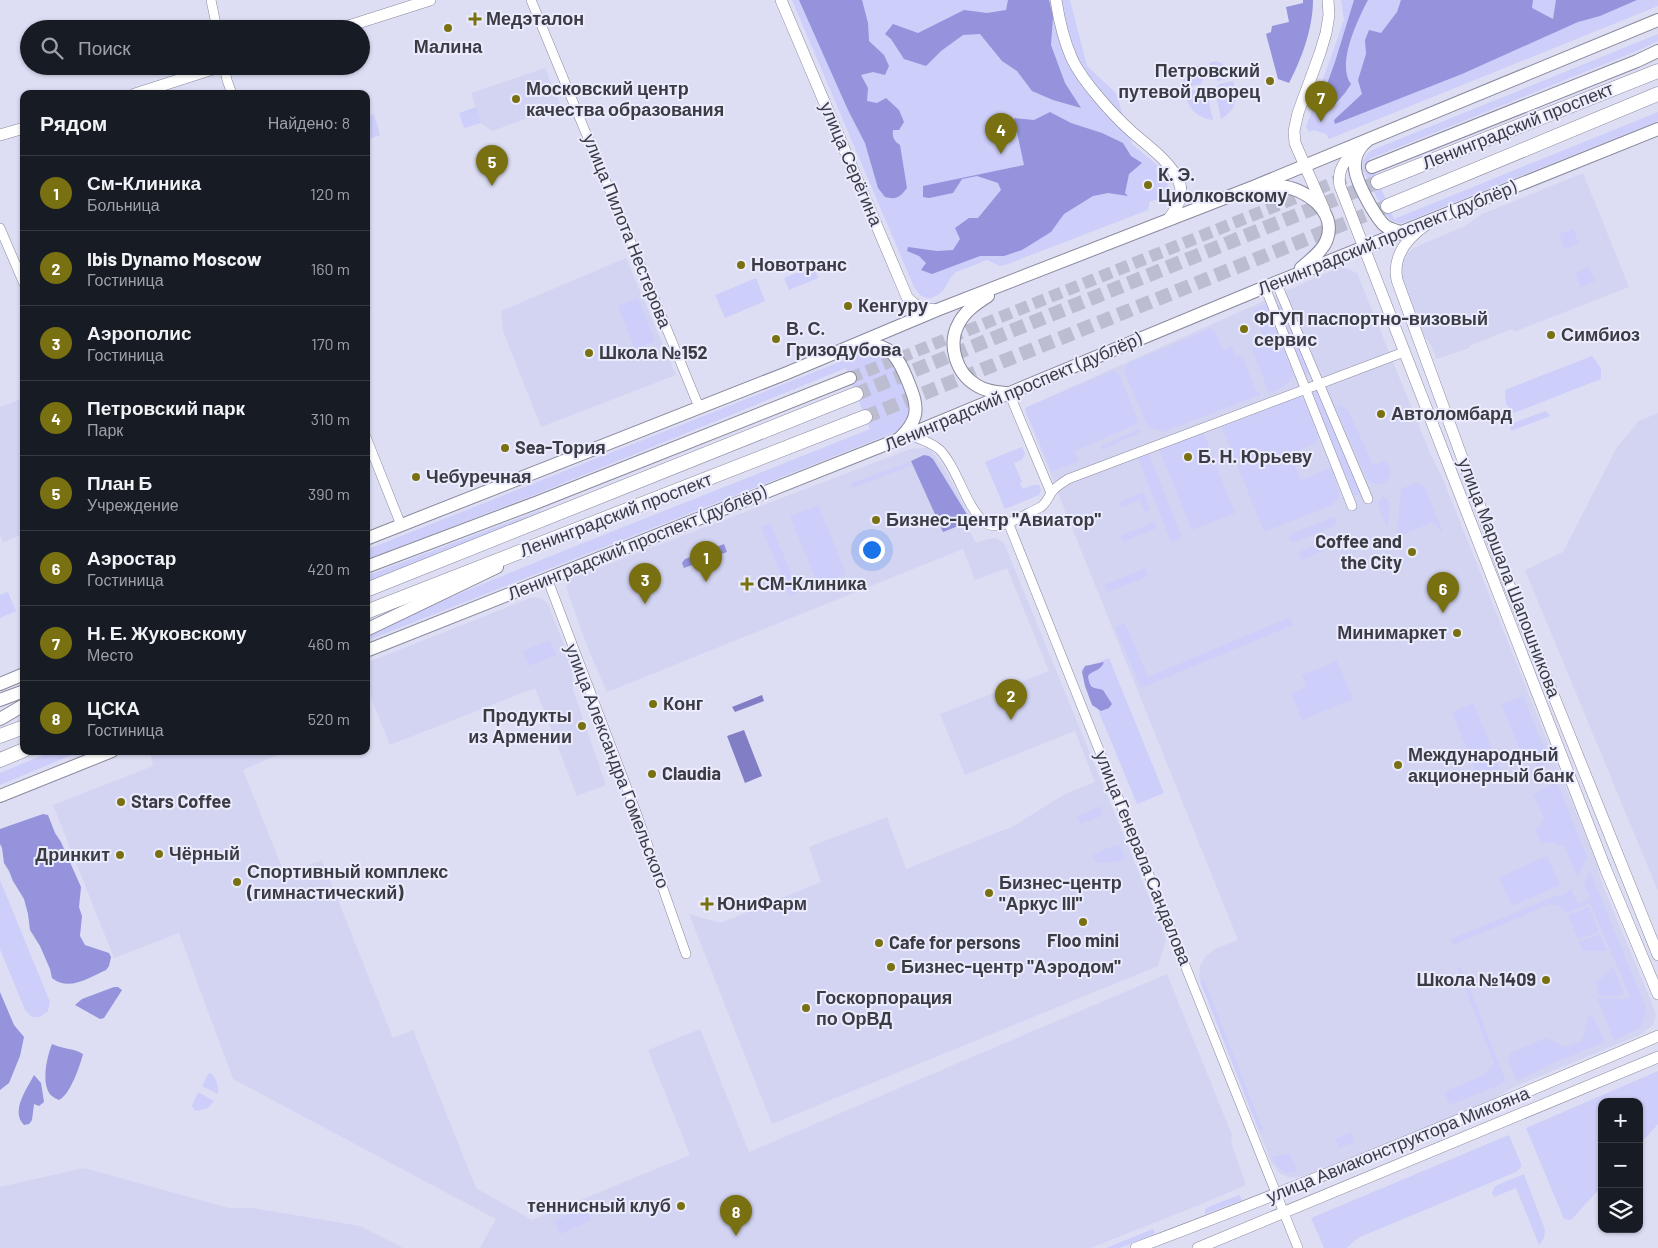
<!DOCTYPE html>
<html lang="ru">
<meta charset="utf-8">
<style>
body{margin:0;font-family:Barlow,sans-serif;background:#20242c;color:#f1f3f6}
.controls{position:absolute;right:15px;bottom:15px;display:grid;overflow:hidden;border-radius:10px;box-shadow:0 1px 4px #0004}
.controls button{width:45px;height:45px;display:grid;place-items:center;padding:0;border:0;border-bottom:1px solid #363941;background:#171b24;color:#f1f3f6;font:25px sans-serif}
.you{position:absolute;left:871px;top:549px;width:18px;height:18px;margin:-12px;border:4px solid #fff;border-radius:50%;background:#1a73e8;box-shadow:0 0 0 8px #1a73e833}
.badge{display:grid;place-items:center;width:32px;height:32px;border-radius:50%;background:#787011;color:#fff;font-size:16px;font-weight:700}
.pin{position:absolute;translate:-50% -41px;filter:drop-shadow(0 1px 2px #0008)}
.pin::after{content:'';position:absolute;top:26px;width:18px;height:15px;background:inherit;clip-path:polygon(0 0,100% 0,50% 100%)}
.list{margin:0;padding:0;list-style:none}
h2{display:flex;justify-content:space-between;align-items:center;height:65px;margin:0;padding:0 20px;font-size:21px}
h2 small{font-size:16px;font-weight:400;color:#9ea1a6}
.list li{display:grid;grid-template-columns:32px 1fr auto;gap:15px;align-items:center;box-sizing:border-box;height:75px;padding:0 20px;border-top:1px solid #363941}
.list b{display:block;font-size:19px;white-space:nowrap}
.list p{margin:0;font-size:16px;white-space:nowrap;color:#9ea1a6}
.list em{font-size:16px;font-style:normal;color:#9ea1a6}
.icon{flex:none;width:28px;height:28px;fill:none;stroke:currentColor;stroke-width:2;stroke-linecap:round;stroke-linejoin:round}
.map{position:relative;flex:none;width:1658px;height:1248px;overflow:hidden}
.search{position:absolute;background:#171b24;box-shadow:0 1px 4px #0004;left:20px;top:20px;width:350px;height:55px;display:flex;align-items:center;gap:12px;box-sizing:border-box;padding:0 18px;border-radius:28px;color:#9ea1a6;font-size:19px}
.panel{position:absolute;background:#171b24;box-shadow:0 1px 4px #0004;left:20px;top:90px;width:350px;height:665px;border-radius:10px}
.map>svg:first-child{display:block}
</style>
<div class="map">
<svg width="1658" height="1248" viewBox="0 0 1658 1248">
<rect width="100%" height="100%" fill="#dddef4"/>
<path fill="#d3d4f2" d="M545 68 561 106 492 131 481 123 471 93Z
M1583 173 1629 287 1514 332 1512 329 1469 346V348L1437 359 1429 342 1424 336 1406 292 1400 268 1406 255 1413 248 1465 226 1482 214Z
M626 258 676 375 541 427 503 331 501 311Z
M1342 266 1357 273 1430 453 1443 479 1597 865 1603 886 1652 1003 1656 1016 1653 1025 1642 1034 1514 1087 1487 1103 1304 1176 1290 1178 1279 1173 1271 1162 1199 977 1200 966 1206 956 1215 949 1238 940 1025 411 1027 407Z
M24 398V534L3 542 0 535V407Z
M1658 413V891L1525 570 1563 552 1617 447 1639 421Z
M920 448H927L932 451 943 466 975 526 969 529 976 543 987 539 996 538 1004 543 1166 939 1158 966 772 1124 689 914 720 923 821 882 809 847 887 817 906 869 1014 826 1063 795 1095 782 1075 731 965 775 940 714 1049 671 1007 568 975 580 963 549 607 692 587 646 566 587 568 582 572 578 910 449Z
M536 597 544 600 549 606 572 665 573 690 606 785 577 796 535 688 390 745 366 685V663L530 598Z
M153 751H276L277 755 243 770 285 875 322 860 393 1038 413 1030 476 1188 532 1220 690 1155 648 1050 700 1029 749 1152 1167 974 1232 1135 1231 1142 1246 1185 1204 1203 1091 1248H480L496 1219 233 1079 179 933 114 958 53 805 153 766 151 756Z
M84 1168 229 1208H252L360 1226 403 1248H0V1187Z"/>
<path fill="#cdcef9" d="M792 0H1070L1087 66 1116 93 1132 144 1157 165 1156 172C1175 180 1169 200 1150 201L1148 210 1005 265 1000 266 987 260 956 272C950 277 948 283 944 289 933 302 922 301 914 287Z
M1341 0H1658V6L1329 139 1326 134 1314 130 1309 132 1306 127 1344 20Z
M1658 34V41L1637 51 1369 159 1394 219 1658 112V121L1403 223C1395 223 1391 221 1386 215L1363 170C1362 162 1364 157 1370 151Z
M1216 61C1225 64 1230 68 1233 77L1218 81 1212 75 1209 63Z
M1201 65 1204 77 1201 84 1184 88 1183 76 1190 68Z
M1233 81C1237 99 1238 108 1221 119L1215 91 1219 84Z
M1202 88 1207 93 1213 120C1197 118 1187 108 1185 92Z
M476 107 481 123 464 128 459 113Z
M374 114 380 135 366 140V116Z
M1573 229 1579 243 1565 249 1559 234Z
M814 266 818 278 789 290 784 278Z
M1589 267 1595 281 1581 287 1575 273Z
M756 278 765 301 725 318 715 295Z
M638 298 655 341 635 349 618 306Z
M1266 304 1293 374C1289 386 1280 389 1269 393L1252 349 1266 344 1253 309Z
M1282 304 1310 372 1304 374 1277 306Z
M1211 328 1216 333 1223 350 1232 346 1236 357 1242 355 1256 392 1259 391 1260 395 1163 432 1148 427 1124 371 1127 364Z
M867 351C891 351 896 366 903 385 906 392 910 400 910 408 910 417 905 425 898 431L366 641V635L425 608 558 553 870 429 846 368 534 495 366 560V550Z
M1592 356 1601 368V379L1514 413 1506 404 1505 390Z
M1112 371 1119 374 1138 421 1137 424 1075 451 1079 461 1052 472 1025 408Z
M1316 387 1360 492 1357 496 1354 495 1310 390Z
M1295 398H1300L1304 401 1318 437V440L1315 443 1290 454 1301 480 1331 468 1337 486 1339 497 1332 505 1264 532 1222 427Z
M1340 405 1348 410 1373 465 1385 461C1399 475 1382 493 1367 479L1336 408Z
M1546 411 1550 416 1511 431 1510 424Z
M1140 429 1141 432 1102 450 1100 446Z
M1203 432 1235 513 1192 530 1159 449Z
M1022 447 1025 454 1022 460 1014 463 1022 482 1020 483 1023 489 1033 485H1039L1041 490 1039 495 1005 509 985 462Z
M1149 454 1181 535 1179 539 1171 542 1138 458Z
M910 462 912 465 853 488 851 483Z
M1416 483H1420L1424 486 1442 530 1441 532 1436 525 1430 523 1402 535H1399L1397 533 1401 489Z
M1143 492 1150 510 1145 512 1140 500 1121 507 1119 502Z
M1383 497 1387 499 1390 504 1388 525 1386 527 1378 504 1379 501Z
M818 505 846 574 818 585 790 516Z
M541 510V511L366 584V576Z
M1334 517 1337 522 1335 526 1295 542 1289 540 1291 534Z
M1155 522 1157 528 1123 542 1120 536Z
M770 523 799 592 790 596 761 527Z
M1334 538 1338 544 1301 560 1299 553 1301 551Z
M1145 568 1148 576 1108 592 1104 585Z
M8 592 16 611 0 618V595Z
M1290 617 1293 625 1141 688 1115 627 1125 623 1148 677Z
M550 640 556 655 529 666 523 651Z
M1109 658 1164 793 1137 804 1081 669Z
M1337 661 1353 699 1302 720 1291 693 1307 686 1302 675Z
M1523 696 1550 762 1538 767 1532 758 1524 759 1501 704Z
M1473 703 1502 773 1480 782 1452 712Z
M53 751H81L0 785V773Z
M1557 782 1587 857 1579 874 1576 875 1565 847 1553 843H1541L1535 828 1541 824 1544 818 1533 795Z
M1102 806 1101 816 1080 824 1077 816Z
M1119 844 1125 858 1114 862 1096 863 1093 854Z
M1547 856 1560 885 1512 906 1499 877Z
M1590 872 1647 1010 1640 1028 1614 1040 1597 998 1629 999 1630 996 1590 903 1565 913 1559 906 1550 904 1453 945 1451 939 1558 895 1559 897 1566 893 1571 889 1578 904 1590 899 1584 882Z
M0 880 50 1002 48 1011 40 1017H32L25 1010 0 949Z
M1589 907 1599 932 1578 939 1568 915Z
M1600 934 1607 951H1583L1579 942Z
M1461 967 1506 1082 1450 1105 1444 1092 1484 1075 1494 1063 1457 968Z
M1613 967 1624 993 1619 996H1599L1596 983Z
M1204 980 1263 1130 1259 1131 1200 981Z
M1590 1015 1594 1018 1605 1042 1551 1064 1517 1081 1508 1060 1511 1053 1546 1038 1565 1047 1580 1042C1588 1034 1584 1023 1590 1015Z
M1658 1071V1124L1639 1145V1102H1602V1186L1571 1220 1564 1219 1526 1128Z
M210 1073C216 1076 219 1088 218 1094L202 1086 208 1074Z
M198 1092 214 1101 208 1108 198 1111 194 1110 192 1106Z
M1351 1132 1355 1142 1339 1148 1335 1139Z
M1509 1135 1521 1164V1167L1516 1172 1360 1237 1355 1240 1347 1248H1324L1311 1218Z
M1288 1153 1290 1154 1297 1171C1285 1176 1277 1168 1272 1157Z
M1524 1174 1545 1230 1544 1238 1539 1245 1516 1188 1494 1197 1492 1193 1495 1186Z
M1239 1195 1242 1200 1205 1214V1210L1206 1208Z
M585 1207 591 1220 560 1234 554 1221Z
M1153 1229 1155 1234 1120 1248H1106Z"/>
<path fill="#9493db" d="M799 0H862L868 23 869 41 884 55 889 66 885 75 873 72 861 75 868 88 867 101 877 103 886 98 899 110 904 122 899 130H893C892 137 894 141 900 145L907 188C900 197 897 200 885 197L878 188 865 143 848 110Z
M1008 0H1049L1053 17 1051 45 1065 83 1081 108 1053 100 1032 91 1017 71 1002 61 980 34 963 35 941 51 926 66 904 59 891 39 885 34 893 24 918 33 964 10 987 13 1006 10Z
M1303 0H1313C1313 28 1302 58 1289 83L1278 79 1266 34 1271 32 1272 26 1289 22 1286 7 1303 3Z
M1354 0H1368C1358 19 1336 64 1351 84L1345 93 1327 113 1324 114 1320 111 1319 106 1335 62Z
M1401 0H1533L1532 8 1553 19 1556 0H1637L1600 16 1578 22 1462 74 1335 124 1334 120 1362 94 1358 80 1366 54 1365 40 1369 30 1381 33 1397 12Z
M1050 112 1071 123 1102 133 1123 143 1131 156 1142 163 1129 174 1125 193 1128 196 1108 193 1093 196 1064 214 1051 232 1022 250 1004 256H980L932 274 921 270 926 263 919 256 907 251 908 247 937 251 953 250 960 239 955 228 969 218H978L1001 190 998 183 977 176 962 179 953 193 929 198 923 197V186L1024 165 1014 118 1034 120Z
M924 455 929 456 933 459 971 521 943 532 911 461Z
M724 544 727 552 684 568 682 563 685 559Z
M1104 662C1100 672 1092 670 1088 676 1090 690 1093 687 1103 690L1112 704 1109 708 1101 711 1092 705 1085 686 1082 672 1085 666Z
M43 814 48 815 55 833 61 842 81 887 79 907 82 916 80 936 85 945 109 953 111 957 109 966 106 970C90 977 69 992 52 978L50 969 40 946 30 930 28 914 24 899 13 881 9 871 4 863 2 848 0 844V829Z
M114 987H118L122 990 104 1018 100 1019 75 1005 82 999Z
M0 992 14 1025 24 1037 20 1056 9 1083 0 1090Z
M52 1044C62 1049 73 1048 83 1054 80 1066 70 1095 59 1100 57 1099 54 1098 52 1096 40 1086 47 1056 52 1044Z
M34 1075 41 1083 44 1102 39 1106 34 1104 32 1120 29 1124 24 1125C10 1111 27 1089 34 1075Z"/>
<path fill="#817ec5" d="M762 695 764 701 735 712 732 707Z
M744 730 762 776 745 783 727 736Z"/>
<g fill="none" stroke-linecap="round" stroke-linejoin="round">
<path stroke="#bdbdd1" stroke-width="12" stroke-dasharray="12 6" stroke-linecap="butt" d="M850 378 1372 167"/>
<path stroke="#bdbdd1" stroke-width="14" stroke-dasharray="14 7" stroke-linecap="butt" d="M856 394 1378 182
M865 417 1388 206"/>
<defs>
<path id="minor" d="M211 0 217 29
M531 0 699 407
M224 66 227 80 232 94
M0 228 24 284
M1276 282 1368 499
M1265 287 1352 506
M1009 393 1051 493
M909 435C920 439 931 442 940 450 958 469 965 505 984 522 987 525 993 526 998 526 1011 524 1029 512 1041 507 1046 503 1048 499 1051 493 1055 487 1062 483 1068 479L1404 352
M366 437 401 525
M1008 522 1298 1248
M547 578 636 812 686 954"/>
<path id="tertiary" d="M781 0 907 297C916 308 924 309 937 310
M1056 0C1059 20 1064 41 1072 59 1083 82 1113 115 1132 132 1148 146 1171 162 1179 182 1185 196 1176 209 1168 220
M339 29 430 0
M135 94 222 66
M0 135 24 128
M1362 145C1349 156 1336 167 1340 186L1606 870 1658 994
M1324 209 1295 143 1294 131 1298 113 1320 53 1326 33 1329 15 1328 0
M1427 224C1408 237 1392 256 1397 280L1505 575 1658 955
M1136 1248C1312 1182 1485 1110 1658 1036
M1198 1248 1658 1057"/>
<path id="secondary" d="M1368 140C1360 146 1354 156 1355 167 1355 181 1374 214 1383 224 1388 229 1394 230 1401 232
M1372 167 1637 61 1658 51
M1260 187C1267 187 1273 186 1280 186 1305 188 1337 211 1327 239 1323 251 1310 260 1301 268
M988 296C977 303 965 311 959 323 947 344 956 373 976 385 985 391 996 392 1006 393
M860 345C891 341 899 359 909 384 913 394 917 404 915 415 913 424 907 431 900 438
M366 539 787 373 937 310 1253 187 1658 20
M366 567 538 502 850 378
M366 630 497 567
M366 651 889 443 1265 287 1658 129
M0 684 24 674
M0 700 24 691
M0 719 24 705
M0 796 112 751"/>
<path id="primary" d="M1378 182 1658 71
M1388 206 1658 94
M366 590 856 394
M366 612 865 417
M0 736 24 727
M0 760 24 750"/>
</defs>
<use href="#minor" stroke="#88889d" stroke-width="10"/>
<use href="#tertiary" stroke="#88889d" stroke-width="12"/>
<use href="#secondary" stroke="#88889d" stroke-width="14"/>
<use href="#primary" stroke="#88889d" stroke-width="15"/>
<use href="#minor" stroke="#fff" stroke-width="9"/>
<use href="#tertiary" stroke="#fff" stroke-width="11"/>
<use href="#secondary" stroke="#fff" stroke-width="12"/>
<use href="#primary" stroke="#fff" stroke-width="14"/>
</g>
<g fill="#787011" stroke="#ebebfe" stroke-width="2">
<path d="M472.5 11.5h5v5h5v5h-5v5h-5v-5h-5v-5h5z"/>
<circle cx="448" cy="28" r="5"/>
<circle cx="1270" cy="81" r="5"/>
<circle cx="516" cy="99" r="5"/>
<circle cx="1148" cy="185" r="5"/>
<circle cx="741" cy="265" r="5"/>
<circle cx="848" cy="306" r="5"/>
<circle cx="1244" cy="329" r="5"/>
<circle cx="1551" cy="335" r="5"/>
<circle cx="776" cy="339" r="5"/>
<circle cx="589" cy="353" r="5"/>
<circle cx="1381" cy="414" r="5"/>
<circle cx="505" cy="448" r="5"/>
<circle cx="1188" cy="457" r="5"/>
<circle cx="416" cy="477" r="5"/>
<circle cx="876" cy="520" r="5"/>
<circle cx="1412" cy="552" r="5"/>
<path d="M744.5 576.5h5v5h5v5h-5v5h-5v-5h-5v-5h5z"/>
<circle cx="1457" cy="633" r="5"/>
<circle cx="653" cy="704" r="5"/>
<circle cx="582" cy="726" r="5"/>
<circle cx="1398" cy="765" r="5"/>
<circle cx="652" cy="774" r="5"/>
<circle cx="121" cy="802" r="5"/>
<circle cx="159" cy="854" r="5"/>
<circle cx="120" cy="855" r="5"/>
<circle cx="237" cy="882" r="5"/>
<circle cx="989" cy="893" r="5"/>
<path d="M704.5 896.5h5v5h5v5h-5v5h-5v-5h-5v-5h5z"/>
<circle cx="1083" cy="922" r="5"/>
<circle cx="879" cy="943" r="5"/>
<circle cx="891" cy="967" r="5"/>
<circle cx="1546" cy="980" r="5"/>
<circle cx="806" cy="1008" r="5"/>
<circle cx="681" cy="1206" r="5"/>
</g>
<g text-anchor="middle" stroke-width="4" stroke-linejoin="round" paint-order="stroke">
<g font-size="18" font-weight="bold" fill="#3b3b44" stroke="#ebebfe" text-anchor="start">
<text x="486" y="25">Медэталон</text>
<text x="448" y="53" text-anchor="middle">Малина</text>
<text x="1260" y="77" text-anchor="end">Петровский<tspan x="1260" dy="21">путевой дворец</tspan></text>
<text x="526" y="95">Московский центр<tspan x="526" dy="21">качества образования</tspan></text>
<text x="1158" y="181">К. Э.<tspan x="1158" dy="21">Циолковскому</tspan></text>
<text x="751" y="271">Новотранс</text>
<text x="858" y="312">Кенгуру</text>
<text x="1254" y="325">ФГУП паспортно-визовый<tspan x="1254" dy="21">сервис</tspan></text>
<text x="786" y="335">В. С.<tspan x="786" dy="21">Гризодубова</tspan></text>
<text x="1561" y="341">Симбиоз</text>
<text x="599" y="359">Школа №152</text>
<text x="1391" y="420">Автоломбард</text>
<text x="515" y="454">Sea-Тория</text>
<text x="1198" y="463">Б. Н. Юрьеву</text>
<text x="426" y="483">Чебуречная</text>
<text x="886" y="526">Бизнес-центр "Авиатор"</text>
<text x="1402" y="548" text-anchor="end">Coffee and<tspan x="1402" dy="21">the City</tspan></text>
<text x="757" y="590">СМ-Клиника</text>
<text x="1447" y="639" text-anchor="end">Минимаркет</text>
<text x="663" y="710">Конг</text>
<text x="572" y="722" text-anchor="end">Продукты<tspan x="572" dy="21">из Армении</tspan></text>
<text x="1408" y="761">Международный<tspan x="1408" dy="21">акционерный банк</tspan></text>
<text x="662" y="780">Claudia</text>
<text x="131" y="808">Stars Coffee</text>
<text x="169" y="860">Чёрный</text>
<text x="110" y="861" text-anchor="end">Дринкит</text>
<text x="247" y="878">Спортивный комплекс<tspan x="247" dy="21">(гимнастический)</tspan></text>
<text x="999" y="889">Бизнес-центр<tspan x="999" dy="21">"Аркус III"</tspan></text>
<text x="717" y="910">ЮниФарм</text>
<text x="1083" y="947" text-anchor="middle">Floo mini</text>
<text x="889" y="949">Cafe for persons</text>
<text x="901" y="973">Бизнес-центр "Аэродом"</text>
<text x="1536" y="986" text-anchor="end">Школа №1409</text>
<text x="816" y="1004">Госкорпорация<tspan x="816" dy="21">по ОрВД</tspan></text>
<text x="671" y="1212" text-anchor="end">теннисный клуб</text>
</g>
<g font-size="18" fill="#3b3b44" stroke="#ebebfe">
<text transform="translate(1518 126) rotate(-22)" y="6">Ленинградский проспект</text>
<text transform="translate(851 164) rotate(67)" y="6">улица Серёгина</text>
<text transform="translate(627 231) rotate(68)" y="6">улица Пилота Нестерова</text>
<text transform="translate(1387 238) rotate(-22)" y="6">Ленинградский проспект (дублёр)</text>
<text transform="translate(1013 392) rotate(-23)" y="6">Ленинградский проспект (дублёр)</text>
<text transform="translate(616 515) rotate(-21)" y="6">Ленинградский проспект</text>
<text transform="translate(637 543) rotate(-22)" y="6">Ленинградский проспект (дублёр)</text>
<text transform="translate(1509 578) rotate(69)" y="6">улица Маршала Шапошникова</text>
<text transform="translate(617 766) rotate(69)" y="6">улица Александра Гомельского</text>
<text transform="translate(1143 858) rotate(68)" y="6">улица Генерала Сандалова</text>
<text transform="translate(1398 1145) rotate(-22)" y="6">улица Авиаконструктора Микояна</text>
</g>
</g>
</svg>
<div class="controls">
<button>+</button>
<button>−</button>
<button><svg class="icon" aria-label="layers" viewBox="0 0 24 24"><path d="M12 4l9 5-9 5-9-5zM3 14l9 5 9-5"/></svg></button>
</div>
<div class="you"></div>
<div class="pin badge" style="left:706px;top:582px">1</div>
<div class="pin badge" style="left:1011px;top:720px">2</div>
<div class="pin badge" style="left:645px;top:604px">3</div>
<div class="pin badge" style="left:1001px;top:154px">4</div>
<div class="pin badge" style="left:492px;top:186px">5</div>
<div class="pin badge" style="left:1443px;top:613px">6</div>
<div class="pin badge" style="left:1321px;top:122px">7</div>
<div class="pin badge" style="left:736px;top:1236px">8</div>
<div class="search"><svg class="icon" aria-label="search" viewBox="0 0 24 24"><circle cx="10" cy="10" r="6"/><path d="M15 15l6 6"/></svg>Поиск</div>
<section class="panel">
<h2>Рядом<small>Найдено: 8</small></h2>
<ul class="list">
<li><span class="badge">1</span><div><b>См-Клиника</b><p>Больница</p></div><em>120 m</em></li>
<li><span class="badge">2</span><div><b>Ibis Dynamo Moscow</b><p>Гостиница</p></div><em>160 m</em></li>
<li><span class="badge">3</span><div><b>Аэрополис</b><p>Гостиница</p></div><em>170 m</em></li>
<li><span class="badge">4</span><div><b>Петровский парк</b><p>Парк</p></div><em>310 m</em></li>
<li><span class="badge">5</span><div><b>План Б</b><p>Учреждение</p></div><em>390 m</em></li>
<li><span class="badge">6</span><div><b>Аэростар</b><p>Гостиница</p></div><em>420 m</em></li>
<li><span class="badge">7</span><div><b>Н. Е. Жуковскому</b><p>Место</p></div><em>460 m</em></li>
<li><span class="badge">8</span><div><b>ЦСКА</b><p>Гостиница</p></div><em>520 m</em></li>
</ul>
</section>
</div>
